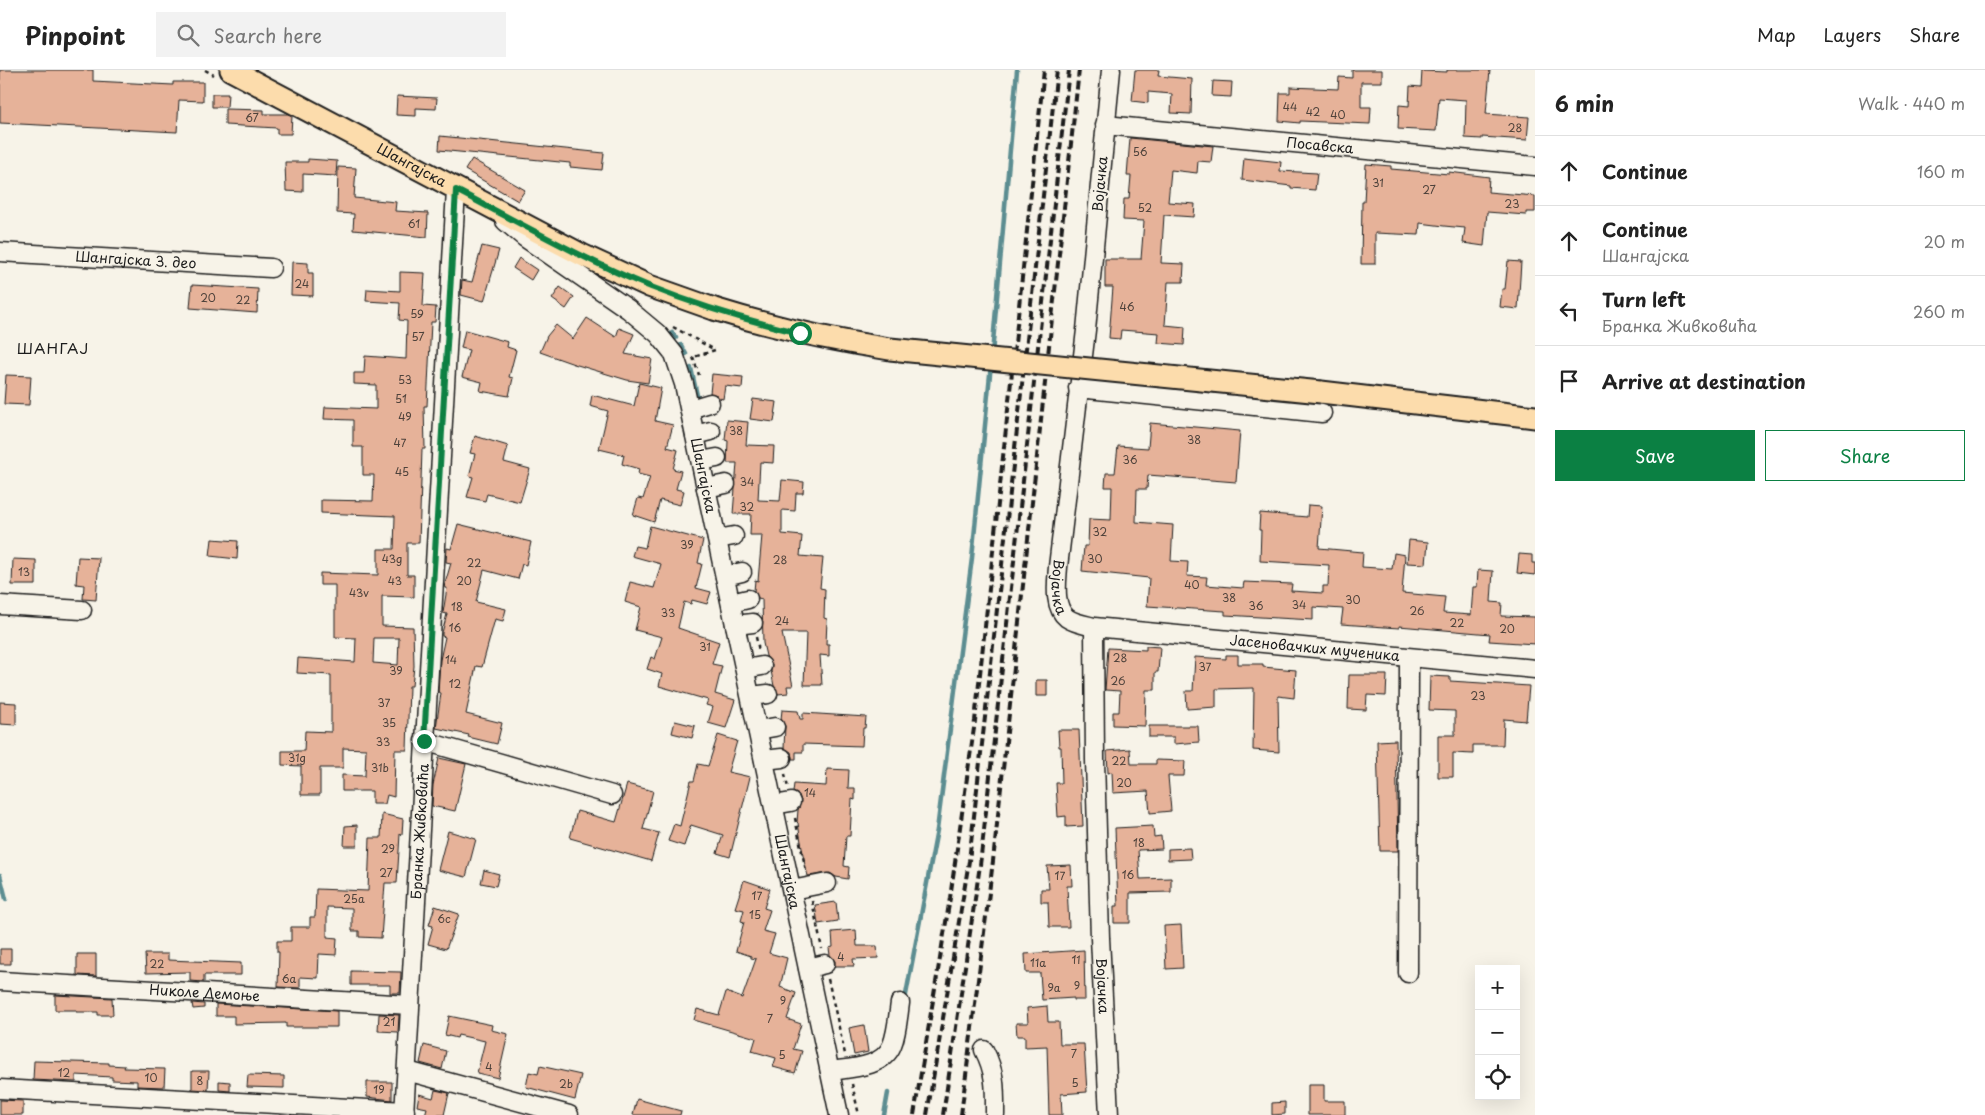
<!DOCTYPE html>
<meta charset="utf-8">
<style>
body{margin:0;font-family:"Playpen Sans",sans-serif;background:#f2f2f2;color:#222}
.controls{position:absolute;right:15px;bottom:15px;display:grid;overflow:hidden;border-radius:0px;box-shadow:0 5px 20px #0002}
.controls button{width:45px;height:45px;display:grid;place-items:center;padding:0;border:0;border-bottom:1px solid #e0e0e0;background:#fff;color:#222;font:25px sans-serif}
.stop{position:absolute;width:15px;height:15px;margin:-11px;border:4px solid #0b8043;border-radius:50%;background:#fff}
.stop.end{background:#0b8043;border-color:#fff;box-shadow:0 1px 5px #0008}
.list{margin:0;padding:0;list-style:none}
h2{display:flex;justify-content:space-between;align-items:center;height:65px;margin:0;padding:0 20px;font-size:21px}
h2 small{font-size:16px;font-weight:400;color:#767676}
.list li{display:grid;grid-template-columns:32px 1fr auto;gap:15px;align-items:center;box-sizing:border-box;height:70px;padding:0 20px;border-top:1px solid #e0e0e0}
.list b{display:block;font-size:19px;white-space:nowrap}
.list p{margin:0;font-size:16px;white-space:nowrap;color:#767676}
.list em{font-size:16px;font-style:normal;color:#767676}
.actions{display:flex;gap:10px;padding:15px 20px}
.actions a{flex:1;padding:11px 0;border:1px solid #0b8043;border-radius:0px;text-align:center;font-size:18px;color:#0b8043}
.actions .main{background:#0b8043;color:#fff}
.icon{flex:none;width:28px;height:28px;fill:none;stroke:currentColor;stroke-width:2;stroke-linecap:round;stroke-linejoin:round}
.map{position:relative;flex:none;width:1535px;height:1045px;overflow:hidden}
header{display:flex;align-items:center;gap:30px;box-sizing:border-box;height:70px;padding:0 25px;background:#fff;border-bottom:1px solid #e0e0e0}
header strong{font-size:24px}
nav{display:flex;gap:28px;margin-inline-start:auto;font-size:18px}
.search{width:350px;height:45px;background:#f2f2f2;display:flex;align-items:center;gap:12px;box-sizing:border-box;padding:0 18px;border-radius:0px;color:#767676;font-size:19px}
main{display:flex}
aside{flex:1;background:#fff}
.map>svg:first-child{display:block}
</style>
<header>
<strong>Pinpoint</strong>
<div class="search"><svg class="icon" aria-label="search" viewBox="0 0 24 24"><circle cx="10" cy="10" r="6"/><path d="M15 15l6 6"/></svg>Search here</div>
<nav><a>Map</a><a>Layers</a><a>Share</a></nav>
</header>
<main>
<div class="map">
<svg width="1535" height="1045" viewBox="0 0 1535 1045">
<rect width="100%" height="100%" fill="#f7f3e8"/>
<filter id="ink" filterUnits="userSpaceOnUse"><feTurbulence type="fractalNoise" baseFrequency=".02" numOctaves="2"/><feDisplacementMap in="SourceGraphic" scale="10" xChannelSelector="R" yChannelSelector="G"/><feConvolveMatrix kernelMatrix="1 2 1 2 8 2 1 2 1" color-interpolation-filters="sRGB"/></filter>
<g filter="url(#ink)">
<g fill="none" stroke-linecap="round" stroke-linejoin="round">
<path stroke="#5c8d91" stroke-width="4.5" d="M672 263 676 268
M681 275 686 284
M992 284 1017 0
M691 298 698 330
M0 805 6 829
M905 930 937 760 972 488 991 294
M884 1045 888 1023"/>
</g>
<path fill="#e6b299" stroke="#1c1c1c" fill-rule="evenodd" d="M0 0H93V11L173 15V12H203V31L179 30 177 62 0 53Z
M1135 0H1159L1158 6 1192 9 1191 44 1171 43 1172 24 1148 22V33L1132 31Z
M1352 0H1382V12H1361V37H1371L1370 54 1300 51V53L1279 51 1280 23H1290V17L1338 19 1339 7 1352 8Z
M1447 0H1490L1486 44 1529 47 1527 70 1482 67V69L1465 68 1466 30 1439 28 1436 61 1398 59 1399 35 1409 36 1410 16 1421 17 1422 1 1447 2Z
M1213 11 1232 12 1231 27 1212 26Z
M212 24H228L227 37H212Z
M397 26 437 28 436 39 416 38V46L396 45Z
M225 39 264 40V44H288L292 46 291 64H277V58L225 55Z
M440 66 604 83 602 100 570 97V93L439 80Z
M1130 68 1213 76 1211 92 1198 91 1197 103 1171 100 1168 132 1195 134 1194 147 1164 145 1161 193 1184 194 1183 212H1168L1165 255 1185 257 1184 275 1158 273 1159 263 1121 260 1120 269 1109 268 1113 217H1105V189H1141L1144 151 1123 150 1124 129H1129L1131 106H1127Z
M1244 88 1281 92 1280 101 1317 103 1315 120 1291 118V116L1242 110Z
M308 89 337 91 336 106 303 104V122L286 121 285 92H308Z
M472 89 525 120 518 131 465 100Z
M1366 94 1391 96V99L1449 104V102L1489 107 1488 122 1535 126V142H1526V145L1487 142 1484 176 1463 173 1465 158 1444 156 1420 153 1419 165 1375 163V194H1361L1362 132H1364Z
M338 97 356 98 354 128 396 132 395 141 428 143 427 167 353 160 354 144 337 143Z
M482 176 499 180 484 231 461 225 462 210 472 212Z
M519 188 537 200 531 210 513 198Z
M1508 191 1521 192 1518 239 1500 237 1502 219H1505Z
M292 192 308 193V203H313V226L291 225Z
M400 202 425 203 423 236 436 237 435 252H431L427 336H424L425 379H422L419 473H407V505H414V527L382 526V556L413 557 414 596 412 616H409L407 680H395L394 727 387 725 385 734H372V721H342V705L365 706 366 679 343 678V698H320V725H301V696L282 695V681H304L305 661 331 662V605L297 603 298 588 355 592 356 568 335 567V515H320V503L378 505V479H394L395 446 321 443V430L373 431 374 405H363V377H353V350L324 349 325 337 376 339V315L354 314V303H364L365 286 406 289 407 251 399 250 400 233 366 231 367 219 400 221ZM374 568H399L398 595 373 593Z
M192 215 258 219 257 243 190 238Z
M560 217 574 227 566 239 552 229Z
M587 248 616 267 619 258 634 264 625 284 652 289 648 313 627 310 574 294 540 282 547 266 556 255 573 269Z
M465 260 508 272 507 277 516 280 509 307 513 308 509 326 480 321 482 312 462 307 469 280 461 278Z
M712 304 743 307 742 318 725 316 723 329 719 328 717 325 710 323Z
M6 305 31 306 29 335 4 334Z
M639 313 661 318 655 351 673 355 667 377 678 380 673 399 681 401 676 419 684 421 680 435 660 430 654 452 633 445 638 428 643 429 650 407 638 404 639 399 622 394 624 385 599 379 608 341 590 336 592 325 634 336Z
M753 329 777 332 774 352 750 349Z
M727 350 748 352 746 375 774 376 773 393 760 392 758 430 780 431 782 410 804 412 803 423H796L795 441 782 440V464L802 466 800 486 823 488 820 518 825 519 824 548 827 549 826 574H829V586L820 585 822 615H804L806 563H782L793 616H787L788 623 778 624 774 616 771 601 772 594 766 586 763 573 762 529 758 528 754 521 755 510 758 511 762 465H750L751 444H733L737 393H727L728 371 725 370Z
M1150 353 1240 361 1236 412 1148 405 1147 419H1137L1136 452 1173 455 1171 491 1188 492 1187 506 1207 507 1206 515 1243 518 1244 512 1292 514 1291 521 1323 523V516H1328L1329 495 1260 491 1261 460H1259L1260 443 1307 447 1308 435 1322 436 1319 478 1363 482 1362 497 1392 499 1394 483 1405 485 1402 523 1445 527 1443 543 1471 545 1473 517H1477L1478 500 1493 501 1491 532 1502 533 1501 546 1535 547V574L1489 571 1490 564 1399 556V558L1341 554 1343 539 1313 537V550L1225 545V541L1147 536 1149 508 1082 501 1084 476H1088L1089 449 1111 450 1112 417H1105L1106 403H1115L1118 376 1148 378Z
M475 366 508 376 504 392 530 399 520 432 487 424 485 431 467 427 473 407 469 406 475 384 470 383Z
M458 454 531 472 526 495 522 494 518 509 484 500 476 532 506 539 503 551 495 549 482 597 476 596 466 644 502 653 497 674 468 667 469 665 436 658 441 623 438 622 440 590 445 567 442 566V563L447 544 443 543 447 518 444 517 451 493 446 492 447 478 451 479Z
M650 456 703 470 698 493 702 494 696 518 711 522 707 534 692 530 691 534 684 532 678 558 719 572 712 594 722 596 715 624 735 630 726 658 708 653 713 637 706 635 708 630 659 616 662 604 647 599 651 587 655 589 662 567 635 560 641 537 625 532 630 512 654 518 661 494 632 486 635 476 645 478Z
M212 469 238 471 237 489 210 486Z
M1409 470 1428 472 1426 494 1407 493Z
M1519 484 1532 485V493H1535V505L1517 503Z
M78 487 99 488 96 530 83 529 84 515 76 514Z
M13 489 36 490V515H12Z
M1146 576 1160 577 1158 602H1155V620H1146L1145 656 1113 655V642H1119L1120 621 1105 620 1108 578 1146 580Z
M1226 585H1238V594H1263V597L1296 600 1294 628 1278 626 1279 682 1253 680 1254 618 1216 619V637L1187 639 1186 621H1193L1195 587 1226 589Z
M1349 605H1387L1386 626 1367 625 1366 640 1348 639Z
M1430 606 1450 607V611L1529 616 1526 651 1504 649 1503 675H1473V684L1453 683V707H1438V665H1455V641L1429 640Z
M1036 610H1047V626H1036Z
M0 632 16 633V655L0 654Z
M782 640 798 641 800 649H803V643L866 647 865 658H863L862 676 803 674V682H796V689H792L791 682 784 678 785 656 781 649Z
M675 651 695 656 692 668 672 663Z
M1149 656H1198L1199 672 1174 674V667H1149Z
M1058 660H1079L1083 756 1066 757V746L1058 747 1056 713H1062L1061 677H1059Z
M718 665 737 671 728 702 750 707 730 787 717 783 723 765 691 755 684 776 668 771 674 754 680 756 691 711H694L698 694 708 696Z
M1396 670 1398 781H1380L1377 671Z
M1130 679 1131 694H1156V690L1185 691 1184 706H1168L1171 741 1150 743 1148 721 1113 723 1112 702 1108 703 1107 681Z
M439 688 466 694 455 741 432 736 433 715Z
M827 699 849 700 848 718H855V730L852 729 850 766H846L844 796 849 797 848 809 836 807 830 803 808 806 804 791 798 753 797 752 798 740 801 731 799 725 793 722 794 714 826 716Z
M627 714 653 721 643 759 659 763 651 791 570 768 577 741 616 752Z
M382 744 403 749 402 765 400 764 397 813H385L381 868 359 867V861H352V838L327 837V867L337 868 336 885 319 884 318 908 300 907V918L278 917 279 882H277V871H291V857H310V847H315L316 819 368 821 370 768H381Z
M357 755V776H344L345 756Z
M1153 756 1154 767 1161 766 1162 779 1138 780 1140 809 1171 808V822L1130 823V853H1114V836H1118L1115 758Z
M448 761 476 769 466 807 438 800Z
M1190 778 1191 789 1168 790V779Z
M1071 795 1072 816H1067L1069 857H1049L1048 832H1041V819H1049L1047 796Z
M484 800 499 804 496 816 481 813Z
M744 810 770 819 764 838 770 840 763 861 775 864 769 883 787 888 780 917 796 923 787 949 801 954 793 979 802 981 795 1003 773 997 776 988 752 981 756 968 694 950 697 939 719 945 726 922 742 928 756 889 751 888V886L736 881 744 852 741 851 744 840 735 838Z
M836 832 838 851 818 854 815 835Z
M435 836 459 844 446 879 428 874 433 856 429 855Z
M1181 855 1183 898 1166 899 1164 856Z
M856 860 857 876H877L878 888 853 889 854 896H835V891L830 885 829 878 833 877 832 862Z
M0 879H11V894H0Z
M1084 880 1085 930H1074V928L1042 930 1040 903H1026L1025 884Z
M77 884H96V906L77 905Z
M145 884H168V890L241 893V905H204V912L190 911V902L146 903Z
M351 901 401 902 400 923H390V915H351Z
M55 925 112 928 113 945H98V942H76V940H55Z
M192 933 204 934V938L193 939Z
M216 934 337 941V957H286V953L234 954V946H216Z
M1047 936 1048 952H1059L1060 974H1084L1087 1022 1061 1024 1062 1045H1049L1047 976 1025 977V966H1017L1016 953H1028L1027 938Z
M379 944 399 945 398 962 378 961Z
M449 946 492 955 491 960 508 964 498 1008 477 1003 485 971 458 965 457 968 445 965Z
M864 955 868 982 854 985 849 958Z
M424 975 446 981 442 999 420 993Z
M34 991 109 993V995L125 996 124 998 165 999 164 1017 137 1016V1011L112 1010V1007L76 1005V1012L33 1010Z
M540 996 581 1005 575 1030 526 1017 529 1002 538 1004Z
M192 1001H209L208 1020 192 1019Z
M248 1005 284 1006V1018L247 1017Z
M219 1011 230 1012V1021L219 1020Z
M367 1012H392V1030L367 1027Z
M1308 1015H1324V1031H1345V1045H1308Z
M435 1020 449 1023 444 1045H425L427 1038 417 1036 419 1024 433 1028Z
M637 1029 681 1041 680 1045H633Z
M0 1030 23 1031V1045H0Z
M1285 1032V1044L1272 1045V1033Z"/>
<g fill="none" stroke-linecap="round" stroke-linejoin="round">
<defs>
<g id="minor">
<path id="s1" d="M1111 0 1086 260 1058 497C1057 512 1053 537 1067 548 1074 553 1086 555 1094 557L1535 599"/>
<path id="s2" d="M1105 55 1535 96"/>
<path id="s3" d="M505 151 524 167 628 239 658 264 674 284 684 314 839 1045"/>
<path id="s4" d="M0 182 271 198"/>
<path d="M1078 318 1322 343"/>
<path d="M690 339 710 333"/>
<path d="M695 365 711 361"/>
<path d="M701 391 717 388"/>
<path d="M706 418 726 414"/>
<path d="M717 469 734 466"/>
<path d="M725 506 742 502"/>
<path d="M731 533 748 529"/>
<path d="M0 535 82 540"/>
<path d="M735 555 753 553"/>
<path id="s5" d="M1094 557 1095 690 1100 868 1109 1045"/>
<path d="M745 599 762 596"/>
<path d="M751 626 768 624"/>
<path d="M758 660 775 657"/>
<path d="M424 671 612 725"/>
<path d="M764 690 782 688"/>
<path d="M774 735 791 732"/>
<path d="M792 820 827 813"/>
<path d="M808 898 825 894"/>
<path d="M1408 903 1409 588"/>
<path id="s6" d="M0 911 410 935"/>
<path d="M984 980C996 1003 995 1020 995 1045"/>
<path d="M407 1001 569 1045"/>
<path d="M830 1001C850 998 883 998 892 975 897 963 898 947 900 933"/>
<path d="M0 1019 405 1041"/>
<path id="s7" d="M404 1045 456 120"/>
</g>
<g id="major">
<path id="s8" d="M231 0 582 185 649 216 714 239"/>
<path d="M1321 322 1535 347"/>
</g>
</defs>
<use href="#minor" stroke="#1c1c1c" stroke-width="21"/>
<use href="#major" stroke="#1c1c1c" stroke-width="25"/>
<path stroke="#1c1c1c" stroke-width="2.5" stroke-dasharray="4 4" stroke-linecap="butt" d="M205 0 214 5
M673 257 715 280 694 287
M693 287 699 305
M756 567 759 581
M785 704 788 718
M795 748 806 801
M812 831 822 879
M828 909 845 984
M852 1014 859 1045"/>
<use href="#minor" stroke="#f7f3e8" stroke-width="18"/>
<use href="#major" stroke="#fcdcac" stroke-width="21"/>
<path stroke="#1c1c1c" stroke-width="4" stroke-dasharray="8 4" stroke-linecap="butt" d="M914 1045 950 828 975 651 1044 0
M927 1045 969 791 1057 0
M943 1045 980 795 1069 0
M961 1045 993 791 1079 0"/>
<defs>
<path id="major-bridge" d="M714 239C772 257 830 270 890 279L1321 322"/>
</defs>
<use href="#major-bridge" stroke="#1c1c1c" stroke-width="25" stroke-linecap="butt"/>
<use href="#major-bridge" stroke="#fcdcac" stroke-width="21"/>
</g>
</g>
<g fill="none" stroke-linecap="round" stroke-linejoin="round" filter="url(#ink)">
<path stroke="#0b8043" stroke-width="6" d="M424 671 456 120C520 153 584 190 651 217 699 236 749 251 800 263"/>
</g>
<g text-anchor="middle" stroke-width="5" stroke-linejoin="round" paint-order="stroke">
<g font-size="11" fill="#4e423b">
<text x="1290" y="41">44</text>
<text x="1313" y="46">42</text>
<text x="1338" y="49">40</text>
<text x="252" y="52">67</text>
<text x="1515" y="62">28</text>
<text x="1140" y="86">56</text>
<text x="1378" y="117">31</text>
<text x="1429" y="124">27</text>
<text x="1512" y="138">23</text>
<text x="1145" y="142">52</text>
<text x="414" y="158">61</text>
<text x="302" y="218">24</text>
<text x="208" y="232">20</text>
<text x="243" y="234">22</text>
<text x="1127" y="241">46</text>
<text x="417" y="248">59</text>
<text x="418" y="271">57</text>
<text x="405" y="314">53</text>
<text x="401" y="333">51</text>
<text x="405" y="351">49</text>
<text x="736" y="365">38</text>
<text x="1194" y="374">38</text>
<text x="400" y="377">47</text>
<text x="1130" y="394">36</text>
<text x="402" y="406">45</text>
<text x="747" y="416">34</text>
<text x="747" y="441">32</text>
<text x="1100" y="466">32</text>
<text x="687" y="479">39</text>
<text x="392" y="493">43g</text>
<text x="1095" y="493">30</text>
<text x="780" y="494">28</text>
<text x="474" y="497">22</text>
<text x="24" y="506">13</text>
<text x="395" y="515">43</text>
<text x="464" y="515">20</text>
<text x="1192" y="519">40</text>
<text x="359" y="527">43v</text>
<text x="1229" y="532">38</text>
<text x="1353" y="534">30</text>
<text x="1299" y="539">34</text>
<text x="1256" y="540">36</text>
<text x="457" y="541">18</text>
<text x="1417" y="545">26</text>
<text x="668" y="547">33</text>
<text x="782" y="555">24</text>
<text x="1457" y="557">22</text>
<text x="455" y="562">16</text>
<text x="1507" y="563">20</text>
<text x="705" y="581">31</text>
<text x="1120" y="592">28</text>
<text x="451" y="594">14</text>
<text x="1205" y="601">37</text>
<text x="396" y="605">39</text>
<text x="1118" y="615">26</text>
<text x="455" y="618">12</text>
<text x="1478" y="630">23</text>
<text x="384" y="637">37</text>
<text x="389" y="657">35</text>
<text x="383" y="676">33</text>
<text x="297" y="692">31g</text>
<text x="1119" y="695">22</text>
<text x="380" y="702">31b</text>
<text x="1124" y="717">20</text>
<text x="810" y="727">14</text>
<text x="1139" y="777">18</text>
<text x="388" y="783">29</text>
<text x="386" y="807">27</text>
<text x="1128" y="809">16</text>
<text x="1060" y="810">17</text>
<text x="757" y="830">17</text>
<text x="354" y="833">25a</text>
<text x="755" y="849">15</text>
<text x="444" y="853">6c</text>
<text x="841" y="891">4</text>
<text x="1076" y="894">11</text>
<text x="1038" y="897">11a</text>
<text x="157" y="898">22</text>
<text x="289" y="913">6a</text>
<text x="1077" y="920">9</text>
<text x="1054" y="922">9a</text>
<text x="783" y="935">9</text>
<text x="770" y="953">7</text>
<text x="389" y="956">21</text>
<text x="1074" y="988">7</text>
<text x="782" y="989">5</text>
<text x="489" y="1001">4</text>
<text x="64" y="1007">12</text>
<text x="151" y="1012">10</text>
<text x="200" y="1015">8</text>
<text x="1075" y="1017">5</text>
<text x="566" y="1018">2b</text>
<text x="379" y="1024">19</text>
</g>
<g font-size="14" fill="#1c1c1c" stroke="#f7f3e8">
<text dy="5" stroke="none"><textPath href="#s2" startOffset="216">Посавска</textPath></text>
<text dy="5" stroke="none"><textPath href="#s8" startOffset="204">Шангајска</textPath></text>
<text transform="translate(1100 114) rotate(-85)" y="5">Војачка</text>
<text dy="5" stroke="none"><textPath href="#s4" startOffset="136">Шангајска 3. део</textPath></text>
<text dy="5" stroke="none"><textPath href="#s3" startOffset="341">Шангајска</textPath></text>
<text dy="5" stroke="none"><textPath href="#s1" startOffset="520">Војачка</textPath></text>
<text dy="5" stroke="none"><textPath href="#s1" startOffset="804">Јасеновачких мученика</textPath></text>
<text dy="5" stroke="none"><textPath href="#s7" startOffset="284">Бранка Живковића</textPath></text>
<text dy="5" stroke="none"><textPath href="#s3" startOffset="746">Шангајска</textPath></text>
<text dy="5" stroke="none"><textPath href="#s5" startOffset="359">Војачка</textPath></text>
<text dy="5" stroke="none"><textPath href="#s6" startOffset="205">Николе Демоње</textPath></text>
</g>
<g font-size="15" letter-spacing="1" fill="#1c1c1c" stroke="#f7f3e8">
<text x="53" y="284">ШАНГАЈ</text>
</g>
</g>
</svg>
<div class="controls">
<button>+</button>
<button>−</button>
<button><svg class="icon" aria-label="locate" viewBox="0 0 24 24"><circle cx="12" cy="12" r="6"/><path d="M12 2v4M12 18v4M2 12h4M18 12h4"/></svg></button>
</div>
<div class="stop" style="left:800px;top:263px"></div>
<div class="stop end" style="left:424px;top:671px"></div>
</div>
<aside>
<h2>6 min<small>Walk · 440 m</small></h2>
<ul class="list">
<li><svg class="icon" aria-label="ahead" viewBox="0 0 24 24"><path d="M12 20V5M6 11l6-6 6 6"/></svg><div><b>Continue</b></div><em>160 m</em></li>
<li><svg class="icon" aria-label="ahead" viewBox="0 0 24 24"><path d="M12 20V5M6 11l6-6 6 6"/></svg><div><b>Continue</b><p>Шангајска</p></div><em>20 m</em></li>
<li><svg class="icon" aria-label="left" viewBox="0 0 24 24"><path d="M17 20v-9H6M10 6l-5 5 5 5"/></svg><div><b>Turn left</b><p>Бранка Живковића</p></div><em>260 m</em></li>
<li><svg class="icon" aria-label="arrive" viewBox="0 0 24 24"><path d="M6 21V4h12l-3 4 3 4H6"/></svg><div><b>Arrive at destination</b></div></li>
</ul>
<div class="actions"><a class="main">Save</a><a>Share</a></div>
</aside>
</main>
